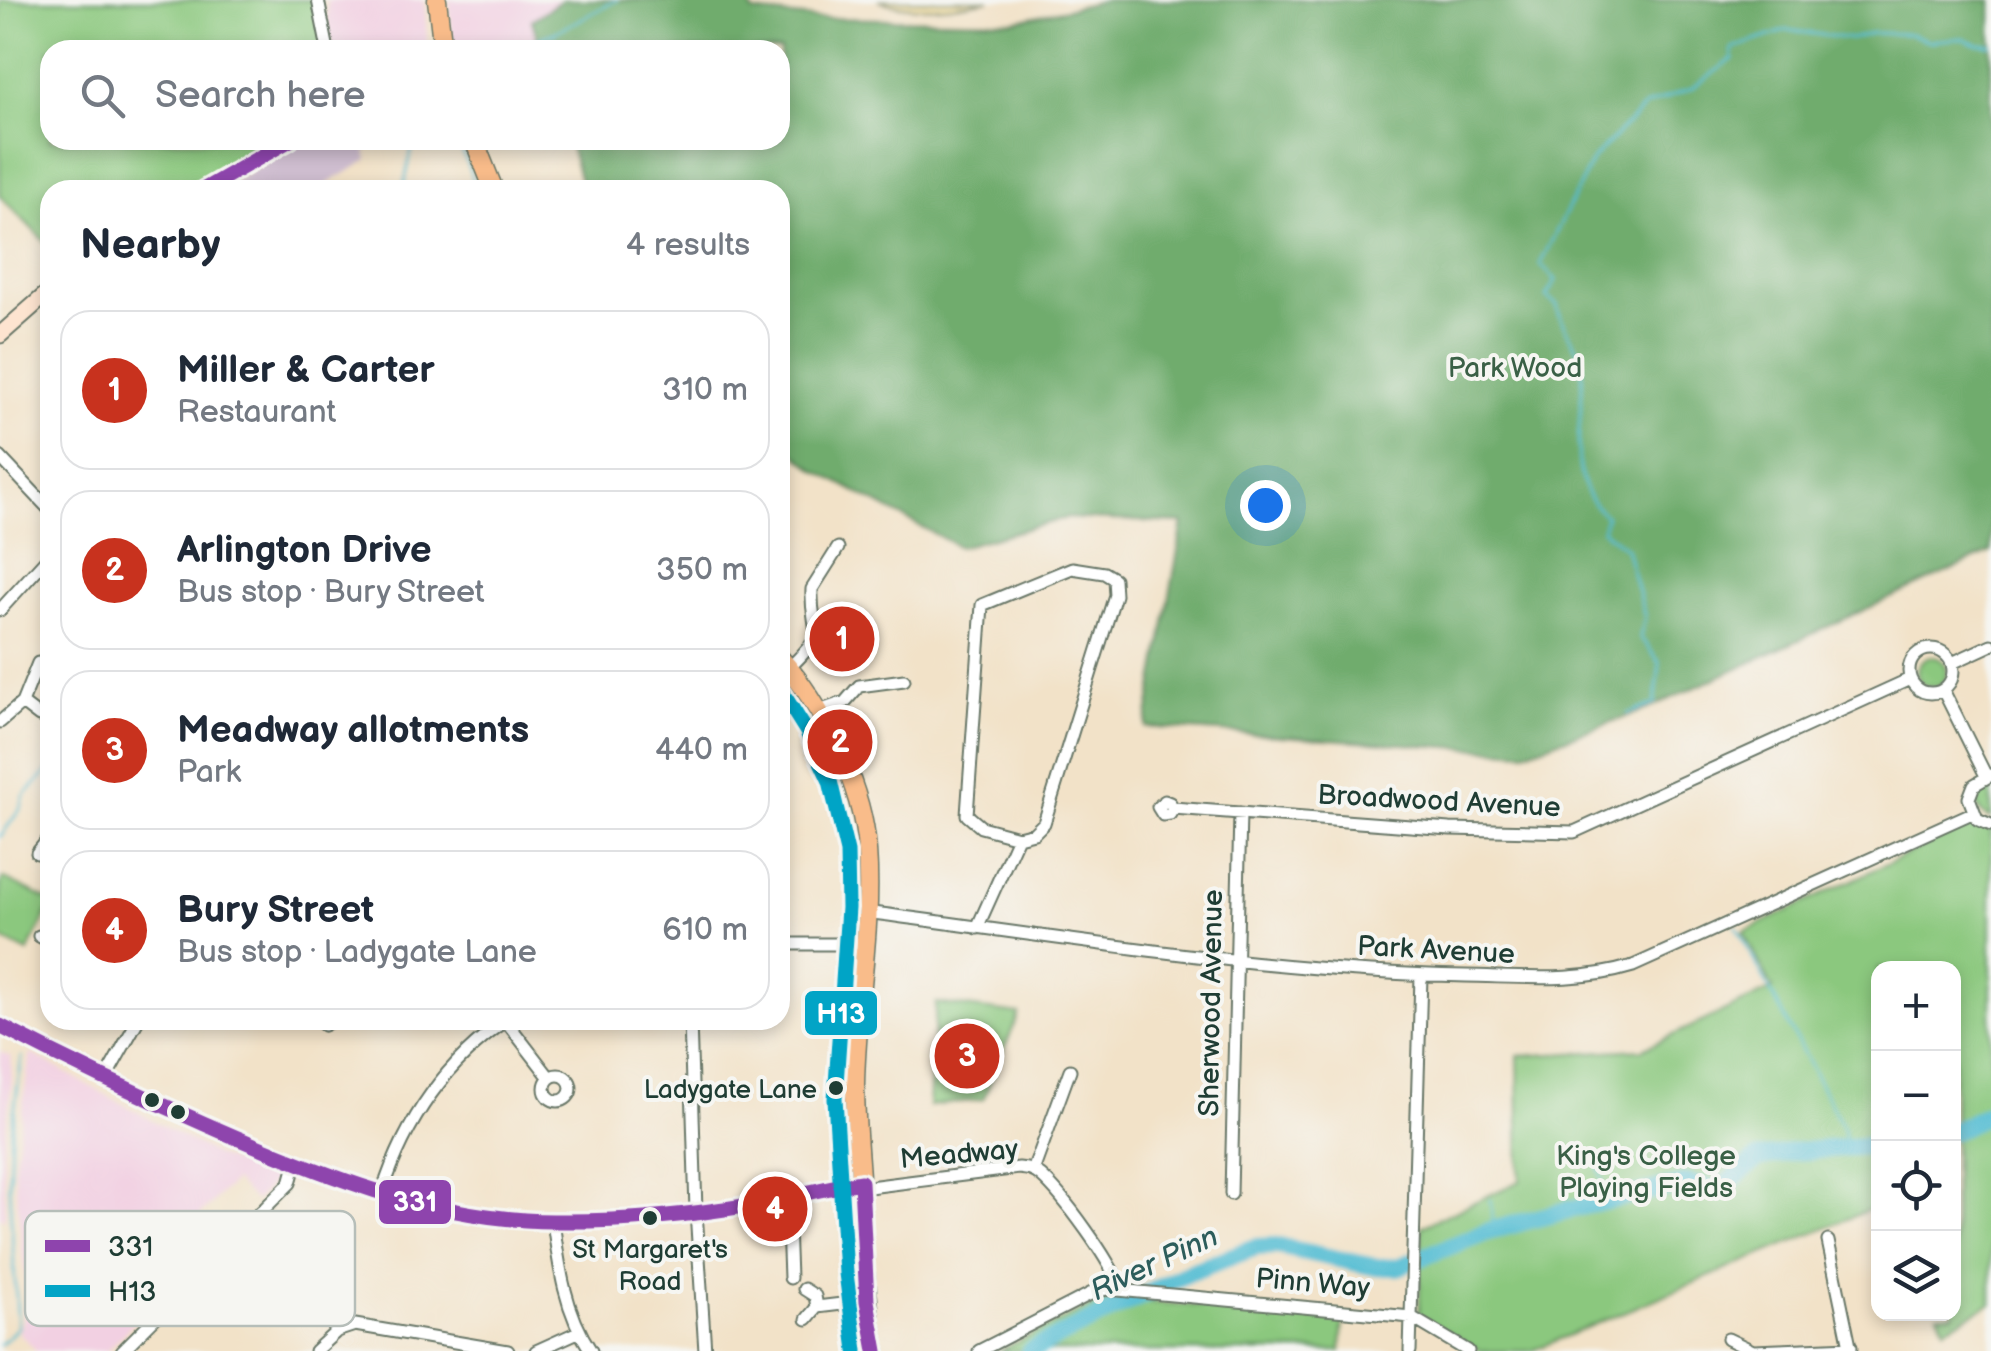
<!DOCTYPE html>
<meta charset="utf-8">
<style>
body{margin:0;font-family:"Balsamiq Sans",sans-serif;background:#f6f6f7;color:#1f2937}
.controls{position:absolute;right:30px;bottom:30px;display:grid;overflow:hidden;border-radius:20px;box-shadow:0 5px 15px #0003}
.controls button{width:90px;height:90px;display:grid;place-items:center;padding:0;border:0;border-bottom:2px solid #e0e1e3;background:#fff;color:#1f2937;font:50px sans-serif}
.you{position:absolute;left:1265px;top:505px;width:35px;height:35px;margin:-25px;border:8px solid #fff;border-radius:50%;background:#1a73e8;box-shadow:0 0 0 15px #1a73e833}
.badge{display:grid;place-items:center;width:65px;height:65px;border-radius:50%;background:#c8321e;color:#fff;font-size:32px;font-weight:700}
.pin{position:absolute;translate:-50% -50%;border:5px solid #fff;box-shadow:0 2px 10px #0006}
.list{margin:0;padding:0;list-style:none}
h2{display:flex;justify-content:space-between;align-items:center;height:130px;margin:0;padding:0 40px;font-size:42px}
h2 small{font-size:32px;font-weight:400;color:#747a83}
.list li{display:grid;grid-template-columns:65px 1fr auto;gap:30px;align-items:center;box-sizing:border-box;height:160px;margin:0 20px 20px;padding:0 20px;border:2px solid #e0e1e3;border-radius:30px}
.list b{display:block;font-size:38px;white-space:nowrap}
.list p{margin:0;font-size:32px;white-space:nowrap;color:#747a83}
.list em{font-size:32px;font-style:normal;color:#747a83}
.icon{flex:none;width:55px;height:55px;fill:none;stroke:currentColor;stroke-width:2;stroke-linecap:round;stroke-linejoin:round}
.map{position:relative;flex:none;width:1991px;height:1351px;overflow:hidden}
.search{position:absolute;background:#fff;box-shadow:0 5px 15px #0003;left:40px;top:40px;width:750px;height:110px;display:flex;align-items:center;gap:25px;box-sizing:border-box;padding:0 35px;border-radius:30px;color:#747a83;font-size:38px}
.panel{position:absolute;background:#fff;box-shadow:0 5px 15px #0003;left:40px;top:180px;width:750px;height:850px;border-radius:30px}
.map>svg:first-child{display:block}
</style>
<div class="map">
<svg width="1991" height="1351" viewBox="0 0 1991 1351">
<rect width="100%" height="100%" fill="#f6f6f2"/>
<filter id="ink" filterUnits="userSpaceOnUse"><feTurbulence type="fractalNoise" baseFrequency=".01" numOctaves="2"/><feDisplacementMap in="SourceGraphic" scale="20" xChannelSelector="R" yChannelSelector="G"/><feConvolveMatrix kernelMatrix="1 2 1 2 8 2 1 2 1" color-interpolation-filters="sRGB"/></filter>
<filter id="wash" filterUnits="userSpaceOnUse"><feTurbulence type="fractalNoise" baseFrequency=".0048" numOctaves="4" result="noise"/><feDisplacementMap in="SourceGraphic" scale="40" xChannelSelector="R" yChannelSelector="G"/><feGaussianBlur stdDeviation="2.25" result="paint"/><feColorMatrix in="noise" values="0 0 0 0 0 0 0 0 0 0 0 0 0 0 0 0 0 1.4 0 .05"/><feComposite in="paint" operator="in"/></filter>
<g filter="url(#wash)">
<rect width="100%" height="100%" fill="#f2e2c8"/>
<path fill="#f2d0e2" d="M327 0H424L428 50H333L328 33Z
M449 0H562L532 20 537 37 503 50H453Z
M0 1051 11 1057 12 1081 3 1150 5 1219 0 1217Z
M30 1053 217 1156 231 1162 266 1163 278 1167 280 1174 255 1201 234 1181 200 1215 220 1237 106 1351H37L19 1333 24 1313 25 1277 14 1170Z"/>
<path fill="#cfbed0" d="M304 140H364L368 160 317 190H218Z"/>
<path fill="#8bc87e" stroke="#558259" stroke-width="2.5" d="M0 0H315L325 50H50V140H274L191 190H101L96 183 85 190H50V247L0 196Z
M1917 672a15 15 0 1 1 30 0a15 15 0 1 1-30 0Z
M1991 781V819C1978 814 1973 803 1978 790Z
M1973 823 1991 830V1304L1945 1328 1938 1314H1954V968H1878V1206L1531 1351H1481L1419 1315 1422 1226 1520 1181 1518 1056 1643 1049 1773 989 1743 932Z
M3 878 50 901V908L28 952 0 938V885Z
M936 1003 1019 1014 983 1099 929 1106Z
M1120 1300 1023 1351H999L1101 1301Z
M1137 1301 1343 1317 1341 1351H1030L1121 1304Z"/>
<path fill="#70ac6d" stroke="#487450" stroke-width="2.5" d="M562 0H748L753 12 813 18 1014 21 1105 0H1991V552L1648 709 1526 752 1146 727 1183 523 1066 518 959 547 815 470 780 441V190H583L568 140H780V50H541L532 20Z"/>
<path fill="#eeda9e" stroke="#868c69" stroke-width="2.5" d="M878 0H989C954 7 911 13 878 0Z"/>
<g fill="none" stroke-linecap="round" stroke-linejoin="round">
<path stroke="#55bdd3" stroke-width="2.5" d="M511 50 554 33 617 0
M533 50 540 39
M458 140 477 190
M403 190 414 140
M1628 714 1655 704 1660 663 1640 637 1645 618 1626 548 1602 530 1606 516C1561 480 1585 420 1582 369 1581 347 1560 328 1557 305L1546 297 1556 280 1540 264 1593 159 1644 107 1692 88 1733 59 1732 49 1787 30 1851 39 1872 33 1910 34 1930 41 1963 38 1977 44 1991 45
M0 837 21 808 24 796 50 769
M1736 926 1843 1128 1846 1148
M1597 1160 1608 1201
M1490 1200 1494 1230
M0 1345 18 1327 9 1188 11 1134 22 1057"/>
<path stroke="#55bdd3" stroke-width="18" d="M1954 1131 1991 1112
M1030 1351 1188 1273 1256 1247 1277 1246 1375 1267H1398L1486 1232 1571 1209 1687 1183 1718 1191 1757 1159 1792 1152 1878 1145"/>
</g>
</g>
<g filter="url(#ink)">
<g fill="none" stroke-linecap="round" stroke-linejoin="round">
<defs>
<path id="street" d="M318 0 328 50
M0 457 50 510
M780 516 781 514
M0 610 50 555
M1909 671a22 22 0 1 1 44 0a22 22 0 1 1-44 0Z
M1952 663 1991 645
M789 668C831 628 810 635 812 589L838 548
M1943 690 1986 776
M22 703 39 716
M819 711 845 702 859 686 904 680
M0 722 22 703 38 663
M1991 775 1974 785 1969 798 1977 819 1991 825
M1173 808 1170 814 1163 815 1158 807 1165 801 1170 803 1173 808 1450 829 1574 832 1910 679
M37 853 50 837
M866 912C1065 938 1265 972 1466 976 1524 977 1577 983 1633 966L1972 813
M977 928 1018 837 1034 833 1044 823 1115 595 1114 579 1104 573 1072 568 982 605 967 815 981 827 1018 837
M39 936 50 942
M780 944H863
M318 1020 324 1025 333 1020
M690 1020 696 1211 705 1351
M506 1021 550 1078
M0 1026C63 1060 127 1089 191 1118 301 1167 431 1223 553 1221 617 1220 686 1216 749 1205 787 1198 823 1187 861 1182
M545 1088a13 13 0 1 1 26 0a13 13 0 1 1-26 0Z
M105 1079 138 1020
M1033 1171 1070 1070
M861 1188 1019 1168C1028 1169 1034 1170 1041 1176 1063 1195 1113 1263 1120 1289
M382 1193C405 1121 444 1063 507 1020
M1231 1194 1240 813
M787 1198 790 1278
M553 1221C559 1267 565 1312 591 1351
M1828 1241 1851 1351
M804 1289 815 1296 817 1307 807 1319
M817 1307 867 1301
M1728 1339 1753 1351
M122 1351 290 1183 295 1165
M315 1351 337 1331 355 1325 508 1351
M536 1351 578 1332
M979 1351 1094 1292 1107 1289 1411 1317 1468 1351
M1410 1351 1421 976
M1754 1351 1851 1347"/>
<path id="secondary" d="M203 190 290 140
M0 335 50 291"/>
<path id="primary" d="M437 0 443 50
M474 140 494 190
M780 658C822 704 863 787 867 850 873 928 856 1007 855 1085 855 1121 859 1156 861 1192 864 1245 865 1298 876 1351"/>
</defs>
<use href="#street" stroke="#697768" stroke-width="15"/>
<use href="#secondary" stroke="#697768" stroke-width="19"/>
<use href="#primary" stroke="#697768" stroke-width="21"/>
<use href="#street" stroke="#fff" stroke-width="11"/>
<use href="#secondary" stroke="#fde4d0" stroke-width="15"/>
<use href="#primary" stroke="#f9bc8a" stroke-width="18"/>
<defs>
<path id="bus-1" d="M203 190 290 140
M0 1026C67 1061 136 1094 205 1124 316 1173 431 1220 553 1221 618 1222 685 1216 750 1205 787 1198 823 1188 861 1182
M861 1182 867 1301 876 1351"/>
<path id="bus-2" d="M780 689 807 732 830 781 847 852 848 908 835 1099 846 1273 856 1351"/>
</defs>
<use href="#bus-1" stroke="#f6f6f2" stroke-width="22"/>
<use href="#bus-2" stroke="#f6f6f2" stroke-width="22"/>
<use href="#bus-1" stroke="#8e44ad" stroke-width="15"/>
<use href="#bus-2" stroke="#02a4c6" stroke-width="15"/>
</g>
</g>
<g fill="#1f3d34" stroke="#f6f6f2" stroke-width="4">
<circle cx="836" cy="1088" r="9"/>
<circle cx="152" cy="1100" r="9"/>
<circle cx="178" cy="1112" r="9"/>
<circle cx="650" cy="1218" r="9"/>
</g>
<g text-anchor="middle" stroke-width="8" stroke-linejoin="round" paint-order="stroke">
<g font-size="26" fill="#1f3d34" stroke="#f6f6f2" text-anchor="end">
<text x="817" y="1098">Ladygate Lane</text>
<text x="650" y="1258" text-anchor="middle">St Margaret's<tspan x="650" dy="32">Road</tspan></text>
</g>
<g font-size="28" fill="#3a6046" stroke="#f6f6f2">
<text x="1515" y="377">Park Wood</text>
<text x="1646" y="1165">King's College<tspan x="1646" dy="32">Playing Fields</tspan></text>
</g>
<g font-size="28" fill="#1f3d34" stroke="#f6f6f2">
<text transform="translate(1439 800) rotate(3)" y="10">Broadwood Avenue</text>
<text transform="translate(1436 949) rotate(3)" y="10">Park Avenue</text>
<text transform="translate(1210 1003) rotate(-89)" y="10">Sherwood Avenue</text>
<text transform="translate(959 1153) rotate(-5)" y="10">Meadway</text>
<text transform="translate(1313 1282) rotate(5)" y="10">Pinn Way</text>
</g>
<g font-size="30" font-style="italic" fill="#2c5d5c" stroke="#f6f6f2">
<text transform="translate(1154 1263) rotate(-25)" y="10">River Pinn</text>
</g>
</g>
<rect x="25" y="1211" width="330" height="115" rx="15" fill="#f6f6f2" stroke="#b6beb9" stroke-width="2.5"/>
<rect x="45" y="1240" width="45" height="12" fill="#8e44ad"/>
<rect x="45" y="1285" width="45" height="12" fill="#02a4c6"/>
<g font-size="28" fill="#1f3d34">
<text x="108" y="1256">331</text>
<text x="108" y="1301">H13</text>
</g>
<g stroke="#f6f6f2" stroke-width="4">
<rect x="803" y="989" width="76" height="48" rx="10" fill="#02a4c6"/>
<rect x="377" y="1178" width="76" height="48" rx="10" fill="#8e44ad"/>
</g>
<g font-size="28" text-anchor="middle" font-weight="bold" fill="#fff">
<text x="841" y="1023">H13</text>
<text x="415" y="1211">331</text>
</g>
</svg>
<div class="controls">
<button>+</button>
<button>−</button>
<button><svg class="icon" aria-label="locate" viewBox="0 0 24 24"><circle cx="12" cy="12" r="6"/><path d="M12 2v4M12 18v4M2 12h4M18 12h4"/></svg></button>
<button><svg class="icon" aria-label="layers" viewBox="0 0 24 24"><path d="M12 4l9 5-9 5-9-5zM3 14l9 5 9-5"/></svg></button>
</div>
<div class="you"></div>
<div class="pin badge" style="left:842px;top:639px">1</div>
<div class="pin badge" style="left:840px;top:742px">2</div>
<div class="pin badge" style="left:967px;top:1056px">3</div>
<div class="pin badge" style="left:775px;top:1209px">4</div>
<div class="search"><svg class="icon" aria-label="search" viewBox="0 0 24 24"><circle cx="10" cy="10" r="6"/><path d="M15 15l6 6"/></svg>Search here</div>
<section class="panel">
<h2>Nearby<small>4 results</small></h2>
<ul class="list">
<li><span class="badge">1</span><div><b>Miller &amp; Carter</b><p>Restaurant</p></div><em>310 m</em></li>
<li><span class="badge">2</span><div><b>Arlington Drive</b><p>Bus stop · Bury Street</p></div><em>350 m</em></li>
<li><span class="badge">3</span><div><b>Meadway allotments</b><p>Park</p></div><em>440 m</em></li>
<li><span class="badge">4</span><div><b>Bury Street</b><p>Bus stop · Ladygate Lane</p></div><em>610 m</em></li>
</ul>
</section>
</div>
